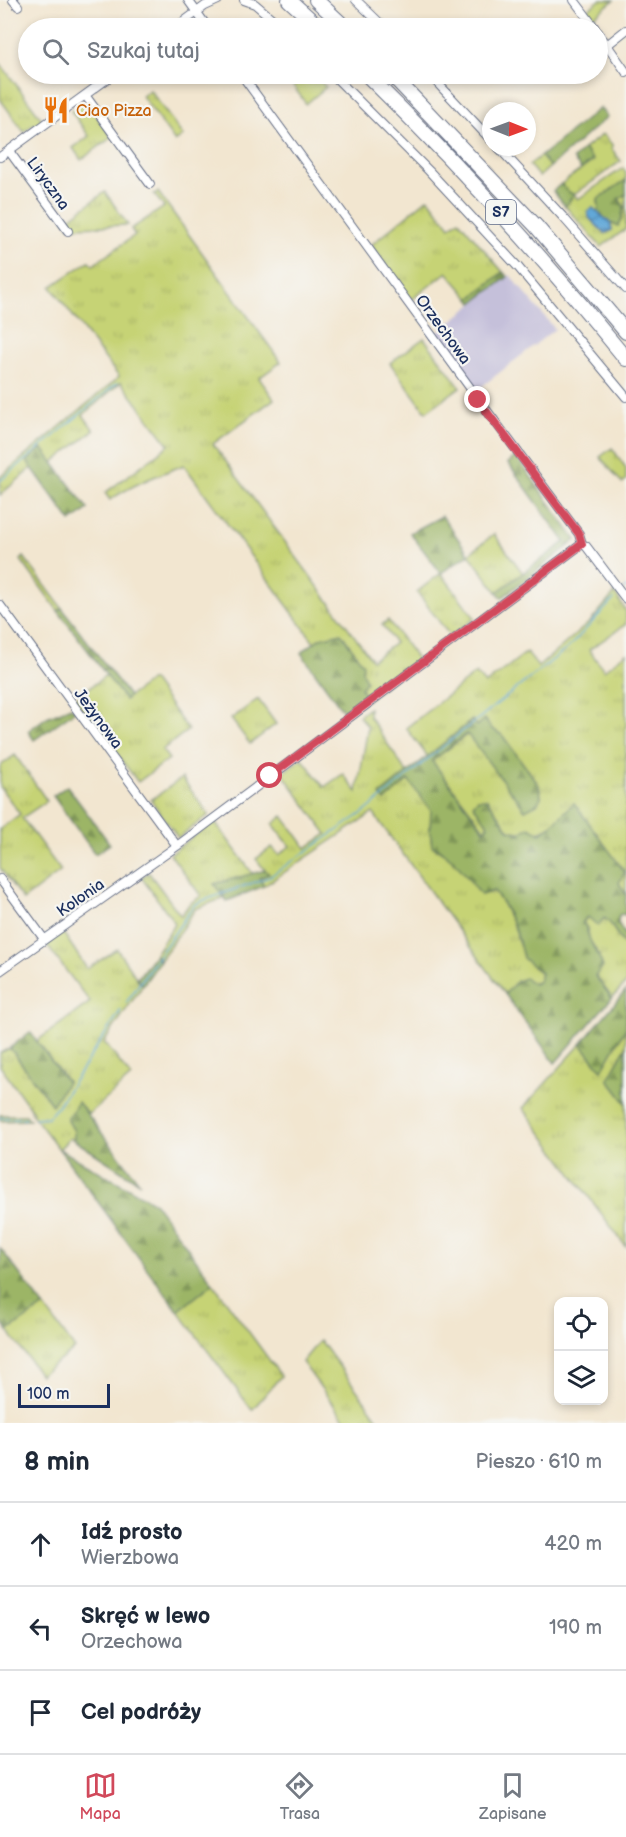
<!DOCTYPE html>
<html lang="pl">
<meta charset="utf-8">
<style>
body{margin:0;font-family:"Balsamiq Sans",sans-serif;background:#f6f6f7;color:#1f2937}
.controls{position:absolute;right:18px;bottom:18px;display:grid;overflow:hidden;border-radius:12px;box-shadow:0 3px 9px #0003}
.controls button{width:54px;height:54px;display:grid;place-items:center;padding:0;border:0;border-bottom:2px solid #e0e1e3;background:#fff;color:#1f2937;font:30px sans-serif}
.compass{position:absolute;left:482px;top:102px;width:54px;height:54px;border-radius:50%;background:#fff;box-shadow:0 3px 9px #0003;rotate:91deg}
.scale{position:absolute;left:18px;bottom:15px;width:92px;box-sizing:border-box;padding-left:6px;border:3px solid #1b2f5e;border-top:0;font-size:16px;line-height:21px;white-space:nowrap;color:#1b2f5e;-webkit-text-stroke:4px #f6f6f2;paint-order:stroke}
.stop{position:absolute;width:18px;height:18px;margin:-14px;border:4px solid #d1495b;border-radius:50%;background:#fff}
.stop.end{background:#d1495b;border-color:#fff;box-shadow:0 2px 6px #0008}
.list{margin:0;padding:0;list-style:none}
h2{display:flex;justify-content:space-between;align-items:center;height:78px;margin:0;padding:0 24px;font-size:26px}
h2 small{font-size:20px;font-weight:400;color:#747a83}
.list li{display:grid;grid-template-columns:39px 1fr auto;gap:18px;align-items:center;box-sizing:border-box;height:84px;padding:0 24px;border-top:2px solid #e0e1e3}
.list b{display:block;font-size:22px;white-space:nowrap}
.list p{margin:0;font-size:20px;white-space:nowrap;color:#747a83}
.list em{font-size:20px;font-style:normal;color:#747a83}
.icon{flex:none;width:33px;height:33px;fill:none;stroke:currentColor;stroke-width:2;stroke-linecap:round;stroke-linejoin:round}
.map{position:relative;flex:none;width:626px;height:1423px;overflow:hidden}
.search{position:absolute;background:#fff;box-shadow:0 3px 9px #0003;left:18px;right:18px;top:18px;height:66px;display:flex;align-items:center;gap:15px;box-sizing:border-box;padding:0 21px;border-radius:33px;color:#747a83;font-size:22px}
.sheet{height:330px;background:#fff}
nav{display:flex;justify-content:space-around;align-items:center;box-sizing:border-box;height:84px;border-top:2px solid #e0e1e3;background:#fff;font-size:16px;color:#747a83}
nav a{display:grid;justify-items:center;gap:3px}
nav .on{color:#d1495b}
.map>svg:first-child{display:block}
</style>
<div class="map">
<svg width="626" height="1423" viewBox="0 0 626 1423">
<defs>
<pattern id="grass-tufts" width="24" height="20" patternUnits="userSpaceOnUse" patternTransform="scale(1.5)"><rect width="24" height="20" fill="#c6d375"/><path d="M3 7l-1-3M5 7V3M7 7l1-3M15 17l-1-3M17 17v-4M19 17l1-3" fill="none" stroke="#aab568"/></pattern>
<pattern id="forest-firs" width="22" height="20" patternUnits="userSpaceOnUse" patternTransform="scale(1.5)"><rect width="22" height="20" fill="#9cb566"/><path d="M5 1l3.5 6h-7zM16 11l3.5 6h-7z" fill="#7e9457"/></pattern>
<pattern id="water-waves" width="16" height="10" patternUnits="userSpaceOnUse" patternTransform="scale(1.5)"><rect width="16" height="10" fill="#62a8d8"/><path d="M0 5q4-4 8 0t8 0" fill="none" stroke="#5089b2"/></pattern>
</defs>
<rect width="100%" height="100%" fill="#f6f6f2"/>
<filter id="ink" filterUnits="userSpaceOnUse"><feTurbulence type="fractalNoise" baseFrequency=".0167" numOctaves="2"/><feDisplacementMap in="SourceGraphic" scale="12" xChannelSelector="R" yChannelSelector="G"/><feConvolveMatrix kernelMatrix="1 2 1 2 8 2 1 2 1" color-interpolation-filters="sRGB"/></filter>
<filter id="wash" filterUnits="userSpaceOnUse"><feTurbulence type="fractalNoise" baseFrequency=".008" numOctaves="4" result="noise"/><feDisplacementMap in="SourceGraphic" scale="24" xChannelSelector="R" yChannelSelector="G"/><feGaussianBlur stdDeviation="1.35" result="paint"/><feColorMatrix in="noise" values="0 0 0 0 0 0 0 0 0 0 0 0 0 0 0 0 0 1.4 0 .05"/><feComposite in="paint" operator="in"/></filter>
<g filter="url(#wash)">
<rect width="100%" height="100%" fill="#f2e6d0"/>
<path fill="#c5c0da" d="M510 275 555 329 476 391 435 334Z"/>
<path fill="url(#grass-tufts)" stroke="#70816a" stroke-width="1.5" d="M600 0H614L593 17 587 10Z
M0 63 44 122 36 127 34 124 24 132 0 99Z
M292 74H313L326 87 306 104 287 77Z
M150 90 183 136 175 142 142 96Z
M83 103H88L112 137 81 160 73 148 89 136 71 111Z
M603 134 613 146 611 148 621 161 574 195 578 199 623 168 626 173V180L598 199 599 208 597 212 593 208 590 219 604 233H608L612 230 610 223 618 226 621 221 624 207 619 199 626 194V229L601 247 565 206 574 195 569 192 561 184 593 161 584 149Z
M541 156 550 167 539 177 529 165Z
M105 192 128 225 74 227 69 226 66 221Z
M158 192 281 362 259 378 274 399 213 444 372 660 395 643 382 625 388 620 418 660 368 699 361 689 341 634 328 636 314 642 184 465C158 475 133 484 110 500L105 493 169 445 121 382 83 415 94 430 53 463 42 448 32 468 0 495V477L119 377 51 287 89 261 93 265 135 235 131 229 164 207 154 194Z
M428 198 450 227 459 220 503 272 470 299 447 272 410 301 371 245Z
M424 338 460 387 426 412 390 363Z
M612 448 626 468V480L622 483 600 457Z
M494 534 523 573 497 592 469 554Z
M24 557 62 608 58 611 21 560Z
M441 573 475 618 450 636 417 592Z
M615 593 626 611V624L589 650 604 670 626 653V895L574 804C550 827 546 839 509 830L487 799 485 820 488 826 485 830 432 761 468 734 525 810 541 797 539 785 502 735 492 729 485 719 477 726 472 720 428 757 406 728 476 673 485 684 527 652 538 667 591 621Z
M106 675 125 699 152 680 188 730 162 750 169 759 138 782 75 699Z
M258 699 276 724 250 744 231 719Z
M369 708V716L407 773 380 795 385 801 408 780 432 810 430 828 432 846C455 857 466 875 481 895L494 891 503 904 516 931 518 942 533 967 541 972 539 981 534 984 517 981 505 994 373 813 264 886 259 878 268 874 256 859 272 847 279 855 290 846 273 824 283 816 306 848 327 834 282 773 302 758 324 787 343 774 357 792 368 727 359 716Z
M15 755 47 801 22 818 61 871 23 900 0 868V829L20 814 0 787V766Z
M182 778 209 815 178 838 151 800Z
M214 821 253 874 214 884 224 898 195 909 160 961 155 954 175 923 141 877 149 873 181 916 189 904 201 896 170 854Z
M588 916 596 922 604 918 609 922 626 948V983L612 998 595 975 599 955 589 939 588 930 583 922Z
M62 931 87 969 117 949 137 979 143 985 104 1042 131 1077 89 1114 78 1103 74 1140 70 1138 59 1149 31 1113 33 1112 0 1066V1053L10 1048 51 1104 67 1082 37 1041 90 1002 45 943Z
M626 1028V1047L608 1079 626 1103V1247L523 1108 581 1044 602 1070Z
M0 1115H26L30 1120 0 1121Z
M213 1283 281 1376 252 1410 178 1311Z
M44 1306 75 1349 40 1375 8 1331Z
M320 1340 381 1423H347L302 1362Z"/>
<path fill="url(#forest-firs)" stroke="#5c7262" stroke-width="1.5" d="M600 108 607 117 550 167 541 156Z
M584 149 593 160 581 169 573 159Z
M626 180V194L619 199 624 207 621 221 618 226 610 223 597 212 599 208 598 199Z
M561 184 569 192 574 195 565 206 553 191Z
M503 272 508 277 473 303 470 299Z
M42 448 88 509 71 522 27 461Z
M516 456 576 540 502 598 497 592 565 542 508 463Z
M442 516 469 554 441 573 410 533Z
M62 608 129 696 125 700 58 611Z
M341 633 363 664 362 671 366 681 361 689 368 699 346 715 301 653 320 638Z
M71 707 75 711 34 740 28 731 47 717Z
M484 719 492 729 502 735 539 785 541 797 537 804 525 810 467 734 432 761 484 830 488 825 473 804 478 799H487L509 830 520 833 529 827 541 833 550 827 574 803 625 872 619 883 626 895V916L624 914 619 915 618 923 626 936V948L609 922 604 918 598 926 588 917 583 922C588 929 587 933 590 940 594 950 600 957 603 967L595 976 612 998 555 1063 505 994 517 981 525 978 534 984 539 981 541 973 523 958 516 931 503 904 494 891 481 895C466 876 455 857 432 846L430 828 431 810 408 780 385 801 380 795 472 720 477 726Z
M67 786 110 844 95 854 53 796Z
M265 870 269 874 259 878 264 886 227 901 214 884Z
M155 954 160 961 143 985 137 979Z
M626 990V1028L602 1070 581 1044Z
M30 1032 67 1082 52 1105 10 1048Z
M626 1047V1103L608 1079Z
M78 1102 140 1183 74 1140V1131L67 1119Z
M59 1149 155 1203 213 1283 178 1311Z
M0 1248 44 1306 8 1331 0 1321Z"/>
<path fill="url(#water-waves)" stroke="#3e6c9b" stroke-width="1.5" d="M593 208 610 223 612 230 605 233 590 219 587 212Z"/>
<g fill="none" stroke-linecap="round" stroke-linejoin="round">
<path stroke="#62a8d8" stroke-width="1.5" d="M0 481 117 383
M624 589 626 587
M126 1003 194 905 202 901 269 877 367 810 435 753 569 647 614 599
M0 1118H26
M35 1118 48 1117 57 1107 121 1010"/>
</g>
</g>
<g filter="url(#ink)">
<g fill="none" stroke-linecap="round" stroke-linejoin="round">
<defs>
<path id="minor" d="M13 0 18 6
M188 0 208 28
M244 0 255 4 283 28
M356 0 385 28
M574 0 595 28
M175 28 205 6 218 0
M598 32 626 72
M607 45 626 30
M241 74 479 400 579 534 582 544 586 546 626 599
M332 74 429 171 518 267 626 397
M429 74 491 140
M85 95 150 184
M498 147 563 217 626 289
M9 151 68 231
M0 157 114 74
M0 605 177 846
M0 879 44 939
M0 971 177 846 582 544"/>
<path id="motorway" d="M289 0 320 28
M316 0 346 28
M366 74C458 164 545 259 626 359
M391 74 536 226 626 332"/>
</defs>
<use href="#minor" stroke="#666f86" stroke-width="10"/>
<use href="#motorway" stroke="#666f86" stroke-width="16"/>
<use href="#minor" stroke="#fff" stroke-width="8"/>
<use href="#motorway" stroke="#fff" stroke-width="14"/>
</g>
</g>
<g fill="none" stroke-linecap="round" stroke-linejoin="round" filter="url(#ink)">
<path stroke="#d1495b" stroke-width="8" d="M270 776 582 544 579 534 478 400"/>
</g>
<defs>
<symbol id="restaurant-bare" viewBox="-9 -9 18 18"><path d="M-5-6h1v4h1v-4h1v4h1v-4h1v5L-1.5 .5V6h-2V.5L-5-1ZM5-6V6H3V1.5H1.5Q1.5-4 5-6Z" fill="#e8710a" stroke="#f6f6f2" stroke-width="2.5" paint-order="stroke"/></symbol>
</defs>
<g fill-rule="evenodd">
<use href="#restaurant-bare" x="37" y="91" width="38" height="38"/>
</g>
<g text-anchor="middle" stroke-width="4.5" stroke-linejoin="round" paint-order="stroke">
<rect fill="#f6f6f2" stroke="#5d6b8a" stroke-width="1.5" x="486" y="200" width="30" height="24" rx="4.5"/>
<g font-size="15" font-weight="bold" fill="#1b2f5e">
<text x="501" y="217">S7</text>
</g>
<g font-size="16" fill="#c56008" stroke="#f6f6f2" text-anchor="start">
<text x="76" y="116">Ciao Pizza</text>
</g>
<g font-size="16" fill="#1b2f5e" stroke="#f6f6f2">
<text transform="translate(49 183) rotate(54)" y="6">Liryczna</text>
<text transform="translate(444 329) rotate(54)" y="6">Orzechowa</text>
<text transform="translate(99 718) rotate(54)" y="6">Jeżynowa</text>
<text transform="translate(80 897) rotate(-35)" y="6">Kolonia</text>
</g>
</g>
</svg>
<div class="controls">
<button><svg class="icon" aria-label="locate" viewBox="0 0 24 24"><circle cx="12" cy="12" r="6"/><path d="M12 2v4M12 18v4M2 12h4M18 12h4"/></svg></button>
<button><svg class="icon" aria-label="layers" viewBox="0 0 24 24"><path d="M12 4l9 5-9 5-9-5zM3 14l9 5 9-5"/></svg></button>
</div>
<svg class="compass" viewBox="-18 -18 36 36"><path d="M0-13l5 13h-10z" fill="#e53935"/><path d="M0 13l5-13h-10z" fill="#747a83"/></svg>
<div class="scale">100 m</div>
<div class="stop" style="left:270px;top:776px"></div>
<div class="stop end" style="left:478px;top:400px"></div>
<div class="search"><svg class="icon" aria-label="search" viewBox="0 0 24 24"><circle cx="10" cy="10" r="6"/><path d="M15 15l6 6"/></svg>Szukaj tutaj</div>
</div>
<section class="sheet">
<h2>8 min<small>Pieszo · 610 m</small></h2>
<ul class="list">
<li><svg class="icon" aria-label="ahead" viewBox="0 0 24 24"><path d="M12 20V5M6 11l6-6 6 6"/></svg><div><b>Idź prosto</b><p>Wierzbowa</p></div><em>420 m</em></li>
<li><svg class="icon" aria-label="left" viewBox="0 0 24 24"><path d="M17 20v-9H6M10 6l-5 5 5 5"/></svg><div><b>Skręć w lewo</b><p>Orzechowa</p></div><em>190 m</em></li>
<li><svg class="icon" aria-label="arrive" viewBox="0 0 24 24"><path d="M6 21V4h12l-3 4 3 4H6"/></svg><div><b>Cel podróży</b></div></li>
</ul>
</section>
<nav>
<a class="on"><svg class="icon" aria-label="map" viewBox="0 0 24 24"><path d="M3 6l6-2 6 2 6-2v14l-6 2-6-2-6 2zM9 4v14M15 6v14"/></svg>Mapa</a>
<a><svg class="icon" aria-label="directions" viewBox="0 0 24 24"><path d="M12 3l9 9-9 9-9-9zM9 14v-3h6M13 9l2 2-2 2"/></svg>Trasa</a>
<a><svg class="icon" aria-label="saved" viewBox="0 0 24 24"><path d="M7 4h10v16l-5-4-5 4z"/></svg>Zapisane</a>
</nav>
